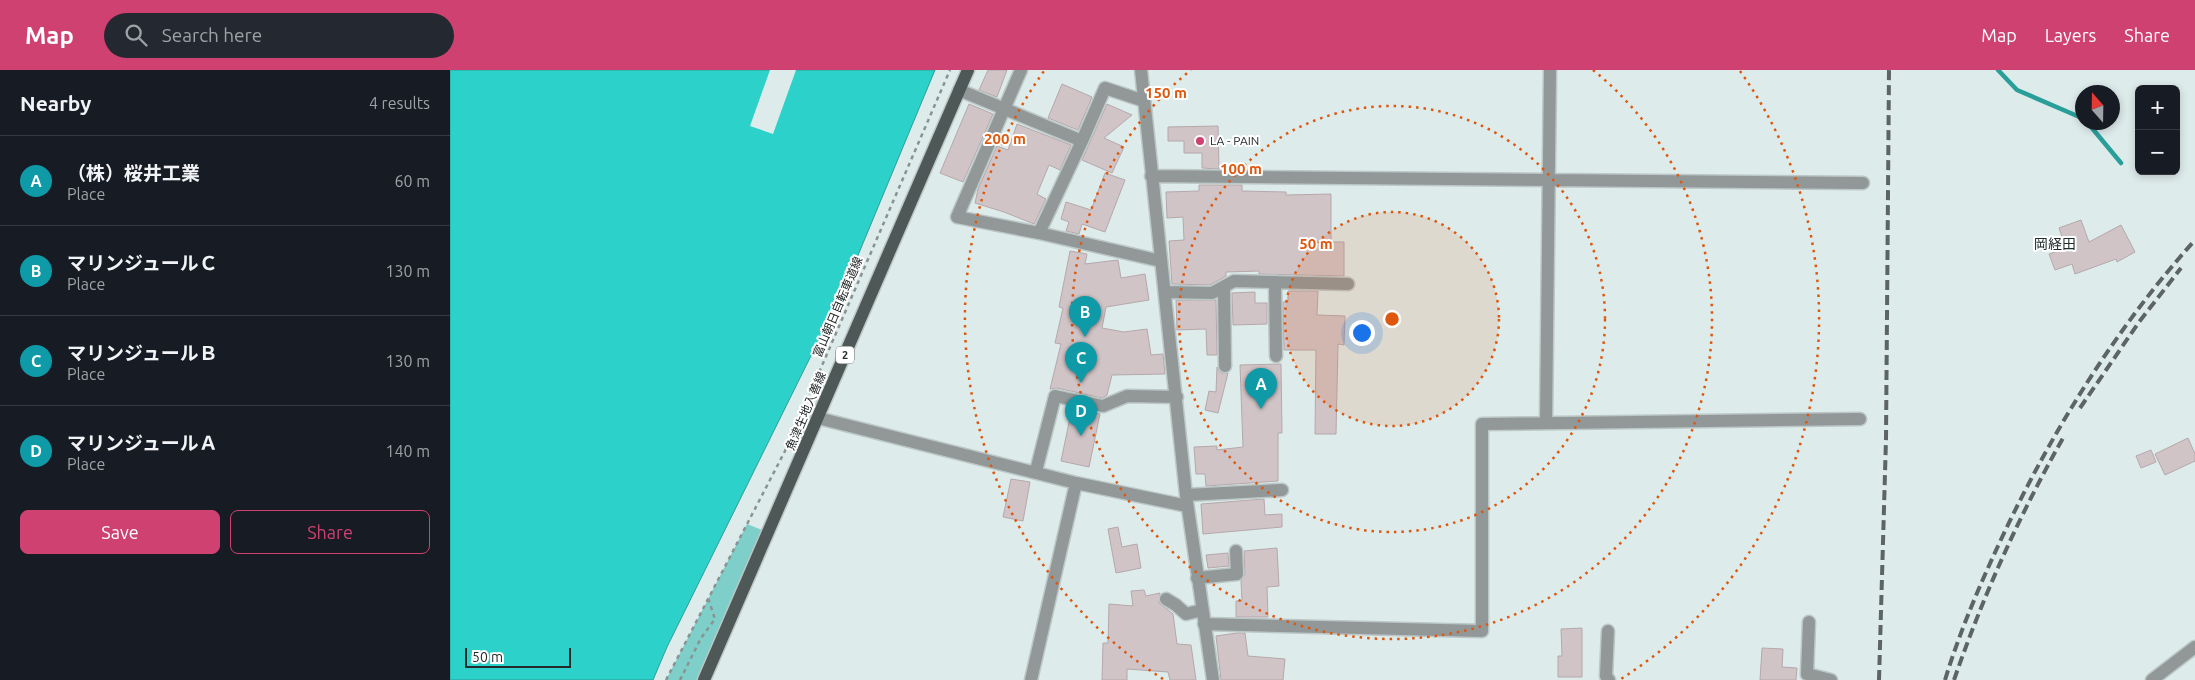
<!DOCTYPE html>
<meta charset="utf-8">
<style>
body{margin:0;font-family:Ubuntu,"Noto Sans JP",sans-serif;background:#242831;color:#f1f3f6}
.controls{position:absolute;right:15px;top:15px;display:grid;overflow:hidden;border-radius:8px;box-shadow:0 2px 8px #0003}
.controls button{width:45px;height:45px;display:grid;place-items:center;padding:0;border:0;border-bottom:1px solid #363941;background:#171b24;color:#f1f3f6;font:25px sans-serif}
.compass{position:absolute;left:1625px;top:15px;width:45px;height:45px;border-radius:50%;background:#171b24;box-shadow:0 2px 8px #0003;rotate:340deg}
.scale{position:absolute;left:15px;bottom:12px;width:106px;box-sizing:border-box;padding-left:5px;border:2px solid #242929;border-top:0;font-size:14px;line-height:18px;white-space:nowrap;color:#242929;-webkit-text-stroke:4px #fff;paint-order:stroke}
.you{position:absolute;left:911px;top:262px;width:18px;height:18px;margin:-12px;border:4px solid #fff;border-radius:50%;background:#1a73e8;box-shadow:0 0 0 8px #1a73e833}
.badge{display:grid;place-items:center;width:32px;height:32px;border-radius:50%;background:#cf4170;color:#fff;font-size:16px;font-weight:700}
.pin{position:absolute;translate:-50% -41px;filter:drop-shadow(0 1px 2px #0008)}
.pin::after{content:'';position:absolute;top:26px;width:18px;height:15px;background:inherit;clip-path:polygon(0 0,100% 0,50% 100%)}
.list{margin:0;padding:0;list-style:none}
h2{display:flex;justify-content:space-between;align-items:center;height:65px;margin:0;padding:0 20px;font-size:21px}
h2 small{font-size:16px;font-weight:400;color:#9ea1a6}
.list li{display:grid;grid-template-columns:32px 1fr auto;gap:15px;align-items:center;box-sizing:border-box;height:90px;padding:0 20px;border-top:1px solid #363941}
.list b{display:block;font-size:19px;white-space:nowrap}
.list p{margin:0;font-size:16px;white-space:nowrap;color:#9ea1a6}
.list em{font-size:16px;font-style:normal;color:#9ea1a6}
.actions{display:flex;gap:10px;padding:15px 20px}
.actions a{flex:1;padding:11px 0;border:1px solid #cf4170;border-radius:8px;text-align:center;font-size:18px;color:#cf4170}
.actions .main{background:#cf4170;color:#fff}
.icon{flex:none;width:28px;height:28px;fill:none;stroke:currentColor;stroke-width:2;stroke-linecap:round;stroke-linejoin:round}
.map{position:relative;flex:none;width:1745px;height:610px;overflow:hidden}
header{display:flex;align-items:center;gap:30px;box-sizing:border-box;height:70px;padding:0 25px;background:#cf4170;color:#fff}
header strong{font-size:24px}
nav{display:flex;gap:28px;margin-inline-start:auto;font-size:18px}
.search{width:350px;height:45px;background:#242831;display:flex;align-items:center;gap:12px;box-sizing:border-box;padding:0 18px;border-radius:28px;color:#9ea1a6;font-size:19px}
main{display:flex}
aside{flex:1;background:#171b24}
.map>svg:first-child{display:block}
</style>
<header>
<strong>Map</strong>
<div class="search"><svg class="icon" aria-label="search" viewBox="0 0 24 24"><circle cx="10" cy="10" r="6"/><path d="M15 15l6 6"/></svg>Search here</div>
<nav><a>Map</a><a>Layers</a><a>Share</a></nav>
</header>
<main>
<aside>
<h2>Nearby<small>4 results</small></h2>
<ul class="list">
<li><span class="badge" style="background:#0f9aa8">A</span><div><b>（株）桜井工業</b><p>Place</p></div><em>60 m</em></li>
<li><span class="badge" style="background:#0f9aa8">B</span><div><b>マリンジュールＣ</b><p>Place</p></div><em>130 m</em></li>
<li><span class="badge" style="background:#0f9aa8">C</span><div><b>マリンジュールＢ</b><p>Place</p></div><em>130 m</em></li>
<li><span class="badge" style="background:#0f9aa8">D</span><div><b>マリンジュールＡ</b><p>Place</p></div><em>140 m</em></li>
</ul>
<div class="actions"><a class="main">Save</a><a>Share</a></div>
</aside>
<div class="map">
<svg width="1745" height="610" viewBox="0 0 1745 610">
<rect width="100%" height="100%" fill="#ddebea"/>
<path fill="#7ecfc9" d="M297 454 317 462 254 610H216Z"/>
<path fill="#2cd2ca" stroke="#2a9f9a" d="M0 0H485L394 219 217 577 203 610H0Z"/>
<path fill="#ddebea" d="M320 0H346L323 64 300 56Z"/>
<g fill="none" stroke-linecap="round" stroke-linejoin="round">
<path stroke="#2a9f9a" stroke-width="4.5" d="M1548 0 1567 20 1632 48
M1637 52 1671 93"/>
</g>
<path fill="#d1c4c7" stroke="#b5a8ab" d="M538 0H557L547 27 529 20Z
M612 14 642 27 628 60 598 48Z
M519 34 543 44 513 112 490 103Z
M657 34 682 45 654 68 674 77 662 103 632 90Z
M567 54 621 75 610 100 599 95 587 124 596 129 584 154 554 142 525 133 528 119 547 76 558 80Z
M768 56 769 99 752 98V83H734V71H718V57Z
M655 103 675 110 655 162 632 154 629 164 616 161 619 152 611 149 616 132 641 140Z
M749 115H792V121L836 122V125L881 124V172H894V206L809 204V201L776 202V206L760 215 722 214 719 171 734 170 733 147 717 148 716 122 749 121Z
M1631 150 1639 172 1671 155 1685 182 1667 192 1666 189 1625 204 1622 194 1605 200 1599 184 1616 178 1609 158Z
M620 181 637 184 635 194 668 190 671 208 695 204 699 230 656 237 652 258 674 262 697 259 701 285 713 284 715 304 662 305 657 325 652 328 607 318 600 319 611 274 605 273 613 238 609 237Z
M838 221H868L867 245 895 246 894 275 888 274 886 364H865L866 280H834L833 232H838Z
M805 222V233H817V254L783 255 782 223Z
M726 230H766L767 285H757L756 259 727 260Z
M831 294 832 363H828V411L756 416 755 404H746L744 377 767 376V380L793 377 790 295Z
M767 297 771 303H778L768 343 755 340 759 321 766 322Z
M622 338 650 344 639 397 611 391Z
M1738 368 1745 384V391L1715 405 1705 384Z
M1701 380 1706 392 1691 398 1686 386Z
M561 409 580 412 573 451 553 447Z
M814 429 815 445 832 444V457L753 464 751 434Z
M668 457 672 477 687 474 691 498 666 503 658 459Z
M827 478 829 516 817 517 818 547H786V531H792L791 511 795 504 794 481Z
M778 483 779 496 758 498 756 485Z
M694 520 696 526 710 523 709 533 723 544 727 574 741 575 746 610H720L718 602 677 599V610H652L653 573H658L659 534 683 536 681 521Z
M1132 558V607H1108V586H1112L1111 559Z
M787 563H795L798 586 835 589 833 610H771L766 566Z
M1312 578 1333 579 1332 597 1347 598 1346 610H1310Z"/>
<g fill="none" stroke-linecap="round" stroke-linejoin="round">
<defs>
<path id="minor" d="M571 0 507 147 589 163
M691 0 736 425 763 610
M509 20 632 71 589 163 711 191
M632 71 655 18 694 31
M701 106 1413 113
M825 212 826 286
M774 218 775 296
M716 222 762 223 784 211 898 214
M368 348 626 413 737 436
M1096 353 1100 0
M586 401 605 326 653 336 677 326 727 327
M736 425 832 420
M747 508 787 504 786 481
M716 529 726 535 736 544 752 540
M1359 552 1357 604 1381 610
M754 554 1032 561V354L1410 349
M1158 561 1156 606 1159 610
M581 610 626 413
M1702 610 1745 577"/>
<path id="major" d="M254 610 518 0"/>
</defs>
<use href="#minor" stroke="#bcc8c7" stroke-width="15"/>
<use href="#major" stroke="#bcc8c7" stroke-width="15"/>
<path stroke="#899392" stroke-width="2.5" stroke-dasharray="4 4" stroke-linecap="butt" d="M216 610 335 381 500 0
M230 610 251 568 265 549 258 528"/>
<use href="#minor" stroke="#929898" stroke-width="12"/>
<use href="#major" stroke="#4e5857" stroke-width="12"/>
<path stroke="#5d6464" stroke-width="4" stroke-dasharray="10 5" stroke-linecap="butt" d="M1630 338 1689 252 1731 198
M1429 610 1436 369 1439 0
M1495 610C1509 564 1528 519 1548 476 1599 366 1664 260 1745 170
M1504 610C1533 526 1569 446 1613 368"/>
</g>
<circle cx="942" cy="249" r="107" fill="#de570d" fill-opacity=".12"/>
<g fill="none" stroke="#de570d" stroke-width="2.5" stroke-dasharray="2.5 5">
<circle cx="942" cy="249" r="107"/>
<circle cx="942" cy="249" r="213"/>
<path d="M1143 0A320 320 0 1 1 741 0"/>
<path d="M713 609A427 427 0 0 1 594 1M1290 1A427 427 0 0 1 1171 609"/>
</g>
<circle fill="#cf4170" stroke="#fff" stroke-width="2" cx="750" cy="71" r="5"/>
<g text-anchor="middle" stroke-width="4" stroke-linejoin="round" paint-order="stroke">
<rect fill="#fff" stroke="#666969" stroke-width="1" x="386" y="276.5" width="18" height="17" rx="4"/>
<g font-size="11" font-weight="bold" fill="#242929">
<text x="395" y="289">2</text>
</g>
<g font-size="12" fill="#242929" stroke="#fff" text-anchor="start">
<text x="760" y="75">LA - PAIN</text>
</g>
<g font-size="12" fill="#242929" stroke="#fff">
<text transform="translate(388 237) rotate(-67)" y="4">富山朝日自転車道線</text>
<text transform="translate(356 341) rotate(-67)" y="4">魚津生地入善線</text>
</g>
<g font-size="14" fill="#202c2b" stroke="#fff">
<text x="1605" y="179">岡経田</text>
</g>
</g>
<circle cx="942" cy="249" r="8" fill="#de570d" stroke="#fff" stroke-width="2.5"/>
<g font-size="15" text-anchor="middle" font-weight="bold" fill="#de570d" stroke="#fff" stroke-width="4" stroke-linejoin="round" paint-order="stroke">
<text x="716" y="28">150 m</text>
<text x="555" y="74">200 m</text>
<text x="791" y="104">100 m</text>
<text x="866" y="179">50 m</text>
</g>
</svg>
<div class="controls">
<button>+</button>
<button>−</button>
</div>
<svg class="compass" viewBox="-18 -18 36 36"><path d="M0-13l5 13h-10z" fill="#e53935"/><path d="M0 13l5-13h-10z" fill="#9ea1a6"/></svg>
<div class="scale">50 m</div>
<div class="you"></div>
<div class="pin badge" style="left:811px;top:339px;background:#0f9aa8">A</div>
<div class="pin badge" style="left:635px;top:267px;background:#0f9aa8">B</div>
<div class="pin badge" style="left:631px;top:313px;background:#0f9aa8">C</div>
<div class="pin badge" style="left:631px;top:366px;background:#0f9aa8">D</div>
</div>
</main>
